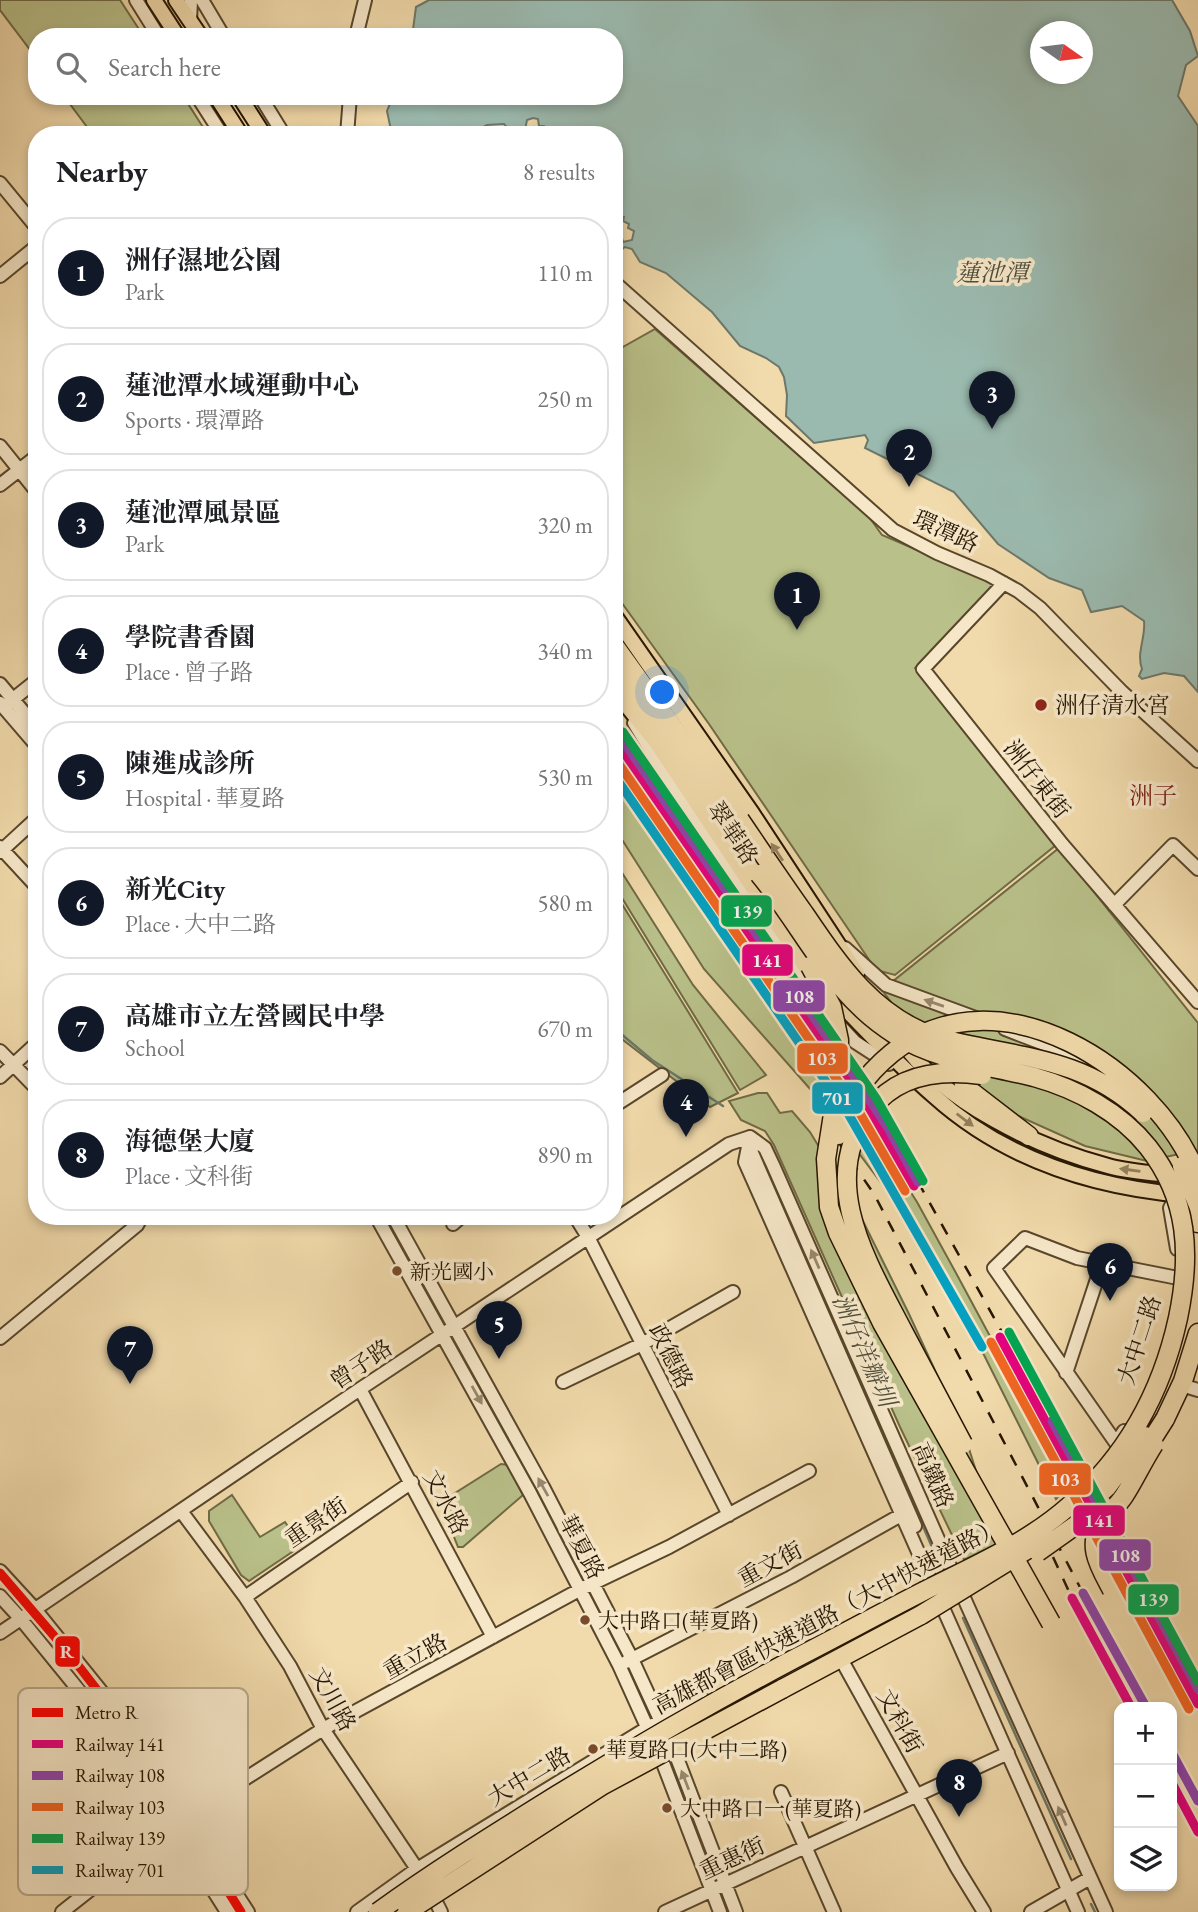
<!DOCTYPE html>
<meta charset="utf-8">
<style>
body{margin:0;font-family:"EB Garamond","Noto Serif TC",serif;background:#f6f6f6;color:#202124}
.controls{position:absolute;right:21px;bottom:21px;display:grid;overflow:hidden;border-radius:14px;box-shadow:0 4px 10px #0003}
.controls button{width:63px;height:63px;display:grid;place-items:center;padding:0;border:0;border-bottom:2px solid #e0e0e0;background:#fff;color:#202124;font:35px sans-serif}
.compass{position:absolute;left:1030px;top:21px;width:63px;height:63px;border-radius:50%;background:#fff;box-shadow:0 4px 10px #0003;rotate:104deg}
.you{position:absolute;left:663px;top:693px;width:24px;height:24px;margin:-18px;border:5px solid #fff;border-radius:50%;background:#1a73e8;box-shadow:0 0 0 10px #1a73e833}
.badge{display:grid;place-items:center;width:46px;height:46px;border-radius:50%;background:#111827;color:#fff;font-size:23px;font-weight:700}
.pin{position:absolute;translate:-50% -58px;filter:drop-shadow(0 2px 4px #0008)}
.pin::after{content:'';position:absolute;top:37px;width:24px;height:21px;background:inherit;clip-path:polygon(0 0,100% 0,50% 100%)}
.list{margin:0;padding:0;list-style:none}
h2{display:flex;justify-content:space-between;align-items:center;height:91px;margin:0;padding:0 28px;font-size:30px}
h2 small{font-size:23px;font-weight:400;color:#757577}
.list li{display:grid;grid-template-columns:46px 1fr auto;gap:21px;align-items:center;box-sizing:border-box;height:112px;margin:0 14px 14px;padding:0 14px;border:2px solid #e0e0e0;border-radius:28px}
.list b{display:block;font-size:26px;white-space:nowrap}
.list p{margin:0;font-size:23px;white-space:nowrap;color:#757577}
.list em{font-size:23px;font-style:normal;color:#757577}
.icon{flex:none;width:38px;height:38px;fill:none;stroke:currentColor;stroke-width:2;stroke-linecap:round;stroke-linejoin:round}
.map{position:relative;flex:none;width:1198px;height:1912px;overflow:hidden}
.search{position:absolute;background:#fff;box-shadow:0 4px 10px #0003;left:28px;top:28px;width:595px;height:77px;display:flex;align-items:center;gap:18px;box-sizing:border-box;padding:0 24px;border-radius:28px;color:#757577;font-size:26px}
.panel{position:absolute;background:#fff;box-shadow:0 4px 10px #0003;left:28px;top:126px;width:595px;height:1099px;border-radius:28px}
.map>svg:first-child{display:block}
</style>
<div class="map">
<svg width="1198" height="1912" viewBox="0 0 1198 1912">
<rect width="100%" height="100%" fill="#f1daab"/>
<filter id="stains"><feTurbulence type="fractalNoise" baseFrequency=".00286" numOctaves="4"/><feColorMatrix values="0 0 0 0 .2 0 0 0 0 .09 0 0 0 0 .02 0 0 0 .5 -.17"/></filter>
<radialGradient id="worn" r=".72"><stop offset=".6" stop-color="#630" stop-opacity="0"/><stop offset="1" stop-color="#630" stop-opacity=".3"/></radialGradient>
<path fill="#b9c089" stroke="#6f6a44" stroke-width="2" d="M0 0H120L144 37H37V59L0 10Z
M64 96H183L208 135H93Z
M655 329 869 517 882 535 996 584 915 668 1056 845 895 975 876 970 709 724 614 592V352Z
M614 756 880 1144 917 1202 956 1273 1070 1485 1056 1499 984 1355 928 1255 882 1184 811 1090 704 969 614 827Z
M1059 848 1198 1023V1150L1147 1161 1085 1146 1012 1113 954 1079 931 1056 882 990Z
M614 860 693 985 766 1075 740 1090 614 885Z
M614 891 738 1093 710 1107 614 1033Z
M758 1093H767L780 1113 792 1111 810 1132 859 1213 909 1314 964 1433 999 1543 964 1560 900 1427 774 1145 765 1131 741 1120 729 1101Z
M501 1464 508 1465 523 1495 463 1547H458L441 1504 444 1500Z
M232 1495 260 1537 285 1522 301 1546 249 1581 241 1575 209 1521V1511Z"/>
<path fill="#9bbaaf" stroke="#6c7869" stroke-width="2" fill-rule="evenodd" d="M429 0H1172L1190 31 1198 56 1186 65 1178 96 1198 126V692L1184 676 1164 673 1142 679 1139 676 1142 669C1136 653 1146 637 1144 621L1122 606 1091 612 1082 590 1049 578 998 544 954 492 865 448 868 440 865 435 814 443 786 416 787 395 784 377 779 367 766 358 740 346 712 312 666 273 640 262 632 249 625 247 614 255V228L617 235 621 234 623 242 632 240 634 231 628 228 629 224 623 221 624 217 617 215 618 210 614 209V135H550V133H546L544 126H539L538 119 533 118 527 120 525 130 532 133V135H511V132L504 124 487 125 467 135H392L387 111 393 96H614V37H412L416 7ZM1040 32H1082V74H1040Z"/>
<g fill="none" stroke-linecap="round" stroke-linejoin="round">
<path stroke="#6c7869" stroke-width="2.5" d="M614 1028 652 1060 723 1106
M791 1226 936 1556
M963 1618 1071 1859
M1091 1904 1095 1912"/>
<defs>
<path id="minor" d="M136 0 159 37
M202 0 224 37
M190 21 191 0
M356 37 365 0
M197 96 222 135
M260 96 284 135
M347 135 350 96
M0 183 37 228
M0 276 37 246
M614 282 893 530 937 553 989 575 1018 591 1040 608 1122 692 1198 761
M0 446 37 492
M0 485 37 456
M1004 583 923 669 1062 844 1198 1002
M0 684 37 728
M0 703 37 746
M7 704 37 680
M634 723 651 751 815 999 855 1042 889 1064
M0 847 37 887
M0 852 37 818
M1114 905 1173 845 1198 869
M845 948 886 985 981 1020
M1005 1029 1086 1060
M0 1051 37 1089
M0 1077 37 1043
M614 1106 662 1075
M750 1137 765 1148 773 1165 968 1607 1106 1912
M750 1137 745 1162 1078 1912
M751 1145 752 1153 915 1526
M1173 1202 1170 1208 1177 1249
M376 1216 530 1493 619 1665 661 1758 720 1912
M393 1216 543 1487 632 1659 674 1750 736 1912
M575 1216 588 1237 729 1515
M453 1224 462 1216
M0 1338 137 1225 142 1216
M1066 1373 1102 1264
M563 1382 642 1344 733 1292
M1188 1387 1198 1390
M360 1389 493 1637
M1124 1431 1116 1443 994 1268 1025 1238 1077 1258 1178 1278
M181 1511 245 1597 290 1666 323 1729 421 1875
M0 1571 34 1608 122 1717 248 1912
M0 1596 20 1618 112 1731 227 1912
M245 1597 412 1482
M0 1633 360 1389 729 1144 750 1137
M841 1659 957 1868 984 1912
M626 1662 791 1577 901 1515
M781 1792 834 1912
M430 1890 441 1912
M62 1912 171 1826 323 1729 581 1589 669 1547 809 1471
M357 1912 417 1869 647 1728 703 1699
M665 1912 1008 1753
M1031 1912 1090 1878"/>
<path id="major" d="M154 0 178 37
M176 0 201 37
M216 96 241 135
M239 96 264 135
M614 615 752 813 857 973
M614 690 656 742 805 966 813 975
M827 990C862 1026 896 1063 934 1096 1004 1159 1091 1187 1184 1195
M901 1040C943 1103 1037 1147 1108 1166 1129 1172 1151 1173 1172 1175"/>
<path id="highway" d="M614 645 740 820
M614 664 759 874
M996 1059C976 1056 961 1062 964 1086L1029 1136
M1194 1192 1198 1223
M1165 1419 1183 1381 1198 1333
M782 1689 921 1615
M429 1887 473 1859"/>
</defs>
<use href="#minor" stroke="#58462b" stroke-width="16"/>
<use href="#major" stroke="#251500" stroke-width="18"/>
<use href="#highway" stroke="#251500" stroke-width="21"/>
<use href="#minor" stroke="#f6e7c8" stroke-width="12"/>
<use href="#major" stroke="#f1daab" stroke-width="14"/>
<use href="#highway" stroke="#f1daab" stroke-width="18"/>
<path stroke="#251500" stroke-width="2.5" stroke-dasharray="12 12" stroke-linecap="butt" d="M837 1140 874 1194 1083 1593
M918 1182 1040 1400
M1053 1557 1072 1598"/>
<defs>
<path id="highway-bridge" d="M740 820C761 851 782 882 804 913 840 966 874 1017 938 1038 1015 1058 1081 1055 1143 1113
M810 966 832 1007 839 1040V1076L826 1159 829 1207 838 1233 882 1323 1051 1623
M838 1135C846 1101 865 1075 892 1053 999 967 1156 1069 1198 1177
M1182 1166 1198 1205
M963 1444C943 1406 923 1369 903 1331 869 1265 815 1180 871 1109 898 1074 940 1069 982 1075
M1144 1452 1165 1419
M1084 1508 1107 1487 1145 1436
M1038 1552 1086 1518 1102 1504
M1112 1590C1100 1567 1085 1545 1103 1521 1110 1512 1118 1505 1124 1496 1135 1479 1143 1461 1154 1444
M921 1615 1046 1538
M378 1912C436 1870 496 1833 557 1795 635 1747 713 1702 794 1659 837 1637 879 1614 922 1592 973 1566 1026 1544 1069 1506 1127 1456 1162 1391 1178 1318 1191 1256 1189 1199 1148 1147 1120 1112 1077 1089 1034 1077 987 1065 938 1061 896 1035 831 995 806 931 759 874
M407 1912 603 1785 782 1689"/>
</defs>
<use href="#highway-bridge" stroke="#251500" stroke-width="21" stroke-linecap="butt"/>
<use href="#highway-bridge" stroke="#f1daab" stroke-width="18"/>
<defs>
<path id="rail-1" d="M614 738 867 1104 914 1186
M1000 1337 1198 1704
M1072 1598 1131 1707
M1172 1783 1198 1832"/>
<path id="rail-2" d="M614 728 850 1070 888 1128 918 1182
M1052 1421 1198 1689
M1083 1593 1146 1707
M1172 1753 1198 1801"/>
<path id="rail-3" d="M614 757 858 1110 905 1191
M991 1342 1189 1709"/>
<path id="rail-4" d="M623 732 876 1098 923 1181
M1009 1332 1198 1682"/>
<path id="rail-5" d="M614 775 849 1115 982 1347"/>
</defs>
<use href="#rail-1" stroke="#f6e7c8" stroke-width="14"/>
<use href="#rail-2" stroke="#f6e7c8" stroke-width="14"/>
<use href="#rail-3" stroke="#f6e7c8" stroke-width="14"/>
<use href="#rail-4" stroke="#f6e7c8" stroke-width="14"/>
<use href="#rail-5" stroke="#f6e7c8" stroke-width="14"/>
<use href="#rail-1" stroke="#e5007d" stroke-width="9"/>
<use href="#rail-2" stroke="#8e44ad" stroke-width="9"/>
<use href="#rail-3" stroke="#f26522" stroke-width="9"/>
<use href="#rail-4" stroke="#00a651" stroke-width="9"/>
<use href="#rail-5" stroke="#02a2c4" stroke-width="9"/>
<defs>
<path id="metro-1" d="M0 1573 67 1651 125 1726 241 1912"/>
</defs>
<use href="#metro-1" stroke="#f6e7c8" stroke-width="14"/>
<use href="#metro-1" stroke="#f00" stroke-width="9"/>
</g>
<defs><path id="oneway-solid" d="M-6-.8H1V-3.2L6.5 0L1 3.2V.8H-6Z" transform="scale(1.75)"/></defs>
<g fill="#95815e">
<use href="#oneway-solid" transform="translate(777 852) rotate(-124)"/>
<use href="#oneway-solid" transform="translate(965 1120) rotate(37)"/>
<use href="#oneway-solid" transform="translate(1130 1170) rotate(-172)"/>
</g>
<g fill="#98886e">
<use href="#oneway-solid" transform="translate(934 1003) rotate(-161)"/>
<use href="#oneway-solid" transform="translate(815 1259) rotate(-114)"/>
<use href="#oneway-solid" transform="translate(477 1395) rotate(61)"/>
<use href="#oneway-solid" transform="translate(543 1487) rotate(-119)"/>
<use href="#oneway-solid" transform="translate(685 1780) rotate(-111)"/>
<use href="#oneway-solid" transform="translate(1062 1816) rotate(-114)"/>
</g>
<circle fill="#8f2418" stroke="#f6e7c8" stroke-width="2.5" cx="1041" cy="705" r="7"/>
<g fill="#7a4b2a" stroke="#f6e7c8" stroke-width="2.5">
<circle cx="397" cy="1271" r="6"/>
<circle cx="585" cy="1620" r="6"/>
<circle cx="593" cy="1749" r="6"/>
<circle cx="667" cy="1808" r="6"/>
</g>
<g text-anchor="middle" stroke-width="7" stroke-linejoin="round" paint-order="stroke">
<g font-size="21" fill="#251500" stroke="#f6e7c8" text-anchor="start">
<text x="410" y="1279">新光國小</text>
<text x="598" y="1628">大中路口(華夏路)</text>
<text x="606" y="1757">華夏路口(大中二路)</text>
<text x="680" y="1816">大中路口一(華夏路)</text>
</g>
<g font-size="23" fill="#251500" stroke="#f6e7c8">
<text transform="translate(946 531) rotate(25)" y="8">環潭路</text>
<text transform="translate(1037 779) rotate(52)" y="8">洲仔東街</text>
<text transform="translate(733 833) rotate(56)" y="8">翠華路</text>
<text transform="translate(1139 1340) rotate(-72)" y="8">大中二路</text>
<text transform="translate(671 1356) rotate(63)" y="8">政德路</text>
<text transform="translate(361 1364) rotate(-34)" y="8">曾子路</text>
<text transform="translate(933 1475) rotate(66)" y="8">高鐵路</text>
<text transform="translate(446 1502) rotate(62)" y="8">文水路</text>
<text transform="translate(316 1522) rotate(-34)" y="8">重景街</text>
<text transform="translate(582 1547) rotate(62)" y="8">華夏路</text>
<text transform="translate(770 1564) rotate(-28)" y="8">重文街</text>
<text transform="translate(827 1616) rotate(-28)" y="8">高雄都會區快速道路（大中快速道路）</text>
<text transform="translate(415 1656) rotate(-29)" y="8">重立路</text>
<text transform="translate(333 1699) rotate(61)" y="8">文川路</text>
<text transform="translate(900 1721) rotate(61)" y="8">文科街</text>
<text transform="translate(529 1776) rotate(-31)" y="8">大中二路</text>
<text transform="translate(732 1858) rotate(-25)" y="8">重惠街</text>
</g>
<g font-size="23" fill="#251500" stroke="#f6e7c8" text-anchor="start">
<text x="1055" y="713">洲仔清水宮</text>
</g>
<g font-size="24" font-style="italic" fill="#4e4f3d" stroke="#f6e7c8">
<text x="992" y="281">蓮池潭</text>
<text transform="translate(864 1350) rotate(66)" y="8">洲仔洋瓣圳</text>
</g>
<g font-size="24" fill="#7a1f14" stroke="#f6e7c8">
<text x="1153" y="804">洲子</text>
</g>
</g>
<rect x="18" y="1688" width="230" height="207" rx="10" fill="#f6e7c8" stroke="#b7a88c" stroke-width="2"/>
<rect x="32" y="1708" width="31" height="9" fill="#f00"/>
<rect x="32" y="1740" width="31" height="8" fill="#e5007d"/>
<rect x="32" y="1771" width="31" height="9" fill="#8e44ad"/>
<rect x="32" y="1803" width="31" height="8" fill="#f26522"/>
<rect x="32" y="1834" width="31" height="9" fill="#00a651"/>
<rect x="32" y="1866" width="31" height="8" fill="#02a2c4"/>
<g font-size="19" fill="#251500">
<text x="75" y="1719">Metro R</text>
<text x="75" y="1751">Railway 141</text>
<text x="75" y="1782">Railway 108</text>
<text x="75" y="1814">Railway 103</text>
<text x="75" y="1845">Railway 139</text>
<text x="75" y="1877">Railway 701</text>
</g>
<g stroke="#f6e7c8" stroke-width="2.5">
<rect x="720" y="894" width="53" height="34" rx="7" fill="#00a651"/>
<rect x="741" y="943" width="53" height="34" rx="7" fill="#e5007d"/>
<rect x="772" y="979" width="54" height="34" rx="7" fill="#8e44ad"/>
<rect x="796" y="1042" width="53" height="33" rx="7" fill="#f26522"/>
<rect x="811" y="1081" width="53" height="34" rx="7" fill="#02a2c4"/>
<rect x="1038" y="1462" width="54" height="34" rx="7" fill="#f26522"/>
<rect x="1072" y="1504" width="54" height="33" rx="7" fill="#e5007d"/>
<rect x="1098" y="1538" width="54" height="34" rx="7" fill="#8e44ad"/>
<rect x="1127" y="1583" width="53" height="33" rx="7" fill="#00a651"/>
<rect x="54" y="1635" width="27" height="33" rx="7" fill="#f00"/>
</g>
<g font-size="19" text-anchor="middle" font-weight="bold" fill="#fff">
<text x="747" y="918">139</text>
<text x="767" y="967">141</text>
<text x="799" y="1003">108</text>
<text x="822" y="1065">103</text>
<text x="837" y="1105">701</text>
<text x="1065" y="1486">103</text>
<text x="1099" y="1527">141</text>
<text x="1125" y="1562">108</text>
<text x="1153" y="1606">139</text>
<text x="67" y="1658">R</text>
</g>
<rect width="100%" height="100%" filter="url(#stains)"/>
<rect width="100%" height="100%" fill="url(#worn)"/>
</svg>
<div class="controls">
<button>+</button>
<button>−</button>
<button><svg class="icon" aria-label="layers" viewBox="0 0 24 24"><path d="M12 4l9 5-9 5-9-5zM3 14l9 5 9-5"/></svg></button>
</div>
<svg class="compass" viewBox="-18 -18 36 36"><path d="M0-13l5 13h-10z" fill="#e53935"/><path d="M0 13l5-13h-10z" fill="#757577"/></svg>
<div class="you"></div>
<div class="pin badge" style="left:797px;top:630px">1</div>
<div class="pin badge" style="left:909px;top:487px">2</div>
<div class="pin badge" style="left:992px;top:429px">3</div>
<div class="pin badge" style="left:686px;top:1137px">4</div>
<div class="pin badge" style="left:499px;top:1359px">5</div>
<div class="pin badge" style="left:1110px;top:1301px">6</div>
<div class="pin badge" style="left:130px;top:1384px">7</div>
<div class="pin badge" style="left:959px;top:1817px">8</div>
<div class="search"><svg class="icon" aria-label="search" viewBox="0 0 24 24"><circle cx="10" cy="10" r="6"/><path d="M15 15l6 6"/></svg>Search here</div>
<section class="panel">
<h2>Nearby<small>8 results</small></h2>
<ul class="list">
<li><span class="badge">1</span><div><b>洲仔濕地公園</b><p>Park</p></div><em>110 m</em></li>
<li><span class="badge">2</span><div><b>蓮池潭水域運動中心</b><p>Sports · 環潭路</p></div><em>250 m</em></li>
<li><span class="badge">3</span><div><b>蓮池潭風景區</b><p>Park</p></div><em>320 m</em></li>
<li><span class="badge">4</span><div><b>學院書香園</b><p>Place · 曾子路</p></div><em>340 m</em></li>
<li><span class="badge">5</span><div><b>陳進成診所</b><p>Hospital · 華夏路</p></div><em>530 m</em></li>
<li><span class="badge">6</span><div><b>新光City</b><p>Place · 大中二路</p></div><em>580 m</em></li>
<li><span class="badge">7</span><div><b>高雄市立左營國民中學</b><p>School</p></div><em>670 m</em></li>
<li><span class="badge">8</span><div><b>海德堡大廈</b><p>Place · 文科街</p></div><em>890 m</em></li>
</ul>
</section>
</div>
